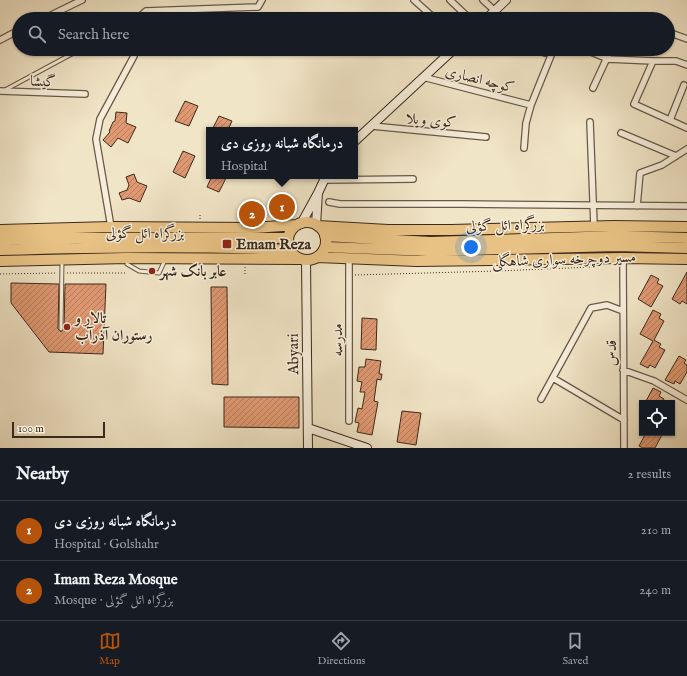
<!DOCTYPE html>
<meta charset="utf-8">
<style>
body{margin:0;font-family:"IM FELL English",Amiri,serif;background:#20242c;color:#f1f3f6}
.controls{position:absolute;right:12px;bottom:12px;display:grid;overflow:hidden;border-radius:0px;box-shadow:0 1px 3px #0004}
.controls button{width:36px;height:36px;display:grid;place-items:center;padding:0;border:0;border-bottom:1px solid #363941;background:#171b24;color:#f1f3f6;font:20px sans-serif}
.scale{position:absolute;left:12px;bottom:10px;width:93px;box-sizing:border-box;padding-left:4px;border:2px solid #3b291b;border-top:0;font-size:11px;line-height:14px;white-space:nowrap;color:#3b291b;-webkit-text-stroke:3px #f6eedb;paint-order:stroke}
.you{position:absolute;left:471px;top:247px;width:14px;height:14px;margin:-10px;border:3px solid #fff;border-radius:50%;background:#1a73e8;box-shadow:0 0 0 6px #1a73e833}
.badge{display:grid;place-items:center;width:26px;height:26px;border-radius:50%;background:#b45309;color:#fff;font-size:13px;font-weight:700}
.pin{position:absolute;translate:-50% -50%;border:2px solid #fff;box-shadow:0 1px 4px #0006}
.popup{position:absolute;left:206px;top:127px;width:152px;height:52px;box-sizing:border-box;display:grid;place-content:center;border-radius:0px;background:#171b24;filter:drop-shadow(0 1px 3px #0005);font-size:13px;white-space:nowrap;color:#9ea1a6}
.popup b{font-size:15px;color:#f1f3f6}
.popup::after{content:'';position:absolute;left:50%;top:100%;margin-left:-8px;border:8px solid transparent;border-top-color:#171b24}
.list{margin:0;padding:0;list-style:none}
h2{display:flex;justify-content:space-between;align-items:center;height:52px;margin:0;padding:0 16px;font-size:17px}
h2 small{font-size:13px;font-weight:400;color:#9ea1a6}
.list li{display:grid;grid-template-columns:26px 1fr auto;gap:12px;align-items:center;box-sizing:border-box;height:60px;padding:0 16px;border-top:1px solid #363941}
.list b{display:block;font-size:15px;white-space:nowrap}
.list p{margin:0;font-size:13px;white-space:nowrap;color:#9ea1a6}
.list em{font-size:13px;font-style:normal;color:#9ea1a6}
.icon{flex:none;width:22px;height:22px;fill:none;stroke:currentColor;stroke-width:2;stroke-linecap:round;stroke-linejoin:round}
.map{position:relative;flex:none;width:687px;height:448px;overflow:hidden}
.search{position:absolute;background:#171b24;box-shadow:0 1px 3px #0004;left:12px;right:12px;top:12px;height:44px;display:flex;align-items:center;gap:10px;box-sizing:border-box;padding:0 14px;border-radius:22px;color:#9ea1a6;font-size:15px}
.sheet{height:172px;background:#171b24}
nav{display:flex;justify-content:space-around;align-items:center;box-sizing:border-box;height:56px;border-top:1px solid #363941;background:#171b24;font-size:11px;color:#9ea1a6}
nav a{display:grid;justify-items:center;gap:2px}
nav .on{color:#b45309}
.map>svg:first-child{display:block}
</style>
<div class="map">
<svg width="687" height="448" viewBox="0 0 687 448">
<defs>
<pattern id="building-hatch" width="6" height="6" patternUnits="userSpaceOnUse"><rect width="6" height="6" fill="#e09972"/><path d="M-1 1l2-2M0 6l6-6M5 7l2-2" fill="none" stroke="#b77d5d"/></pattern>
</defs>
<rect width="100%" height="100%" fill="#f1e5c7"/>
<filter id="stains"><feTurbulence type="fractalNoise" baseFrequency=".005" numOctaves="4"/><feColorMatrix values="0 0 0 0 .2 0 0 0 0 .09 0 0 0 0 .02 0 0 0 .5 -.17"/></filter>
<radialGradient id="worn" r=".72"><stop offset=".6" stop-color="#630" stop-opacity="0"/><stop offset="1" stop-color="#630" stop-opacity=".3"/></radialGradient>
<path fill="url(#building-hatch)" stroke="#3b291b" d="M185 101 198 106 189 126 175 121Z
M116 112 127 113 126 123 136 127 128 143 118 138 111 147 103 140 110 132 109 131 113 122 115 121Z
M219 116 232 121 228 130H212Z
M183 151 195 156 185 178 173 172Z
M134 174 137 182 147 186 140 202 129 198 122 200 119 193 127 190 129 185 126 177Z
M212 176H227L219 192 207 187Z
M687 272V304L682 301 680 304 672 299Z
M651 275 659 279 657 283 663 286 651 307 638 299Z
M11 283 59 284 58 329 61 332 64 329 65 284H106L103 354 49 352 11 303Z
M211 287H227L228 385 212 384Z
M653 310 661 314 659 318 664 321 654 340 661 344 659 347 665 350 655 368 650 365 648 368 640 364 653 341 640 334Z
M362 318 377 319 376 350 361 349Z
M679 356 686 360 684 363 687 365V372L680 384 675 381 674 384 665 380Z
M366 359 381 361 379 374H382L381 380 377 379 374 401 378 402 372 435 357 432 359 423 355 422 358 408 362 409 365 392H360L362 382 357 381 359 367H365Z
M653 388 661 392 659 396 664 399 662 403H645Z
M224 397H299V428L224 427Z
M402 411 421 413 416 445 397 442Z
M646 433H663L655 448H643L639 446Z"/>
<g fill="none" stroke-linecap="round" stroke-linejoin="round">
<defs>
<path id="lane" d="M5 90 81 49
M127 264 139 271 159 273 165 260
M61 329 62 261"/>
<path id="street" d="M414 0 433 17
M450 0 470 19
M483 0 495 11
M43 19 82 0
M137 19 146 11 258 7 262 0
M668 32 687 39
M0 40 19 30
M534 49 545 53H552L554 49
M584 49 608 59 653 61 634 104 687 128
M653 61H676L687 65
M423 77 531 105
M593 88 611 49
M0 91 85 94
M670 120 684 85
M590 122 594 226
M372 126 486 137
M621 133 676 156
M524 148 526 123 531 105 552 53
M324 180 413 179
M329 202 340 204H462L687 206
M637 206 640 173 662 165 687 149
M111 227 96 139 100 119 134 56 131 49
M349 258V421
M623 258 624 448
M623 370 654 381 687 400
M553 378 624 420
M541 399 591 308 607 305 623 311"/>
<path id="secondary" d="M486 19 506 0
M355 141 454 49
M318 193 326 176
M301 224 318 193 316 225
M306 260 308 448
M308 428 367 448"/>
<path id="highway" d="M288 241a19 19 0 1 1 38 0a19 19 0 1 1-38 0Z
M318 226 388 230H451L614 226 687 227
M0 230 111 227 252 228 297 225
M325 236 430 242 618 236 687 238
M0 240 75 238H288
M325 247 430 251 617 246 687 248
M0 250C96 247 194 245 290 250
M317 257 417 261 623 258 687 259
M0 261 127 258 300 259"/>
</defs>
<use href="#lane" stroke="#685846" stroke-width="5"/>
<use href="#street" stroke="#685846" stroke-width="8"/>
<use href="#secondary" stroke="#3b291b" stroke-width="10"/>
<use href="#highway" stroke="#3b291b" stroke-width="12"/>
<path stroke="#3b291b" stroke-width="1" stroke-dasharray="1 2" stroke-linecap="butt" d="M200 219V215
M67 273H127
M0 274 57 273
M245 274V267
M355 275 498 271 592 267"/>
<use href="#lane" stroke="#f6eedb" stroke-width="3"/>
<use href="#street" stroke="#f6eedb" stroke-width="5.5"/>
<use href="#secondary" stroke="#f6eedb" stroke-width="8"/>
<use href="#highway" stroke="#e8c284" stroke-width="10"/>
</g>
<g fill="#8f2418" stroke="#f6eedb" stroke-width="1.5">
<rect x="222" y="239" width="10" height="10" rx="2"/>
<circle cx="152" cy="271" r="4"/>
<circle cx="67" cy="327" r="4"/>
</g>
<g text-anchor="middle" stroke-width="3" stroke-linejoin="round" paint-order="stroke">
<g font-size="15" fill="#3b291b" stroke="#f6eedb">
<text transform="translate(480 79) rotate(14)" y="5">کوچه انصاری</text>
<text transform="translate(43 81) rotate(2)" y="5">گیشا</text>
<text transform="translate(431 120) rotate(5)" y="5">کوی ویلا</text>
<text transform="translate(505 225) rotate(-2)" y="5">بزرگراه ائل گؤلی</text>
<text x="145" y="238">بزرگراه ائل گؤلی</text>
<text transform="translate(564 259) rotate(-2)" y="5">مسیر دوچرخه سواری شاهگلی</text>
<text transform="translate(337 340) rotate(-90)" y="5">مدرسه</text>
<text transform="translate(611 353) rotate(-90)" y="5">قدس</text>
<text transform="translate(293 354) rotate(-91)" y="5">Abyari</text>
</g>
<g font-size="15" font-weight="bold" fill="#3b291b" stroke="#f6eedb" text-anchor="start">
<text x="236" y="249">Emam Reza</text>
<text x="160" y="276">عابر بانک شهر</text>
<text x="75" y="323">تالار و<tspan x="75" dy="17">رستوران آذرآب</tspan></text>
</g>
</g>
<rect width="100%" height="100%" filter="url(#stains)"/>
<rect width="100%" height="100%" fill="url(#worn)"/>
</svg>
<div class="controls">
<button><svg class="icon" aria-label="locate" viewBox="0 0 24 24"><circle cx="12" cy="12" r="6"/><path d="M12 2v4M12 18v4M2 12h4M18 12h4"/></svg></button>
</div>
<div class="scale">100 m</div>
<div class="you"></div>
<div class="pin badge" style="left:282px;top:207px">1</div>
<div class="popup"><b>درمانگاه شبانه روزی دی</b>Hospital</div>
<div class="pin badge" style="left:252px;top:214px">2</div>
<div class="search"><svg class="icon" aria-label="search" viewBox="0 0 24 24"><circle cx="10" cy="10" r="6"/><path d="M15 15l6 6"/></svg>Search here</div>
</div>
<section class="sheet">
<h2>Nearby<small>2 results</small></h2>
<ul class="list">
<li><span class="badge">1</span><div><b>درمانگاه شبانه روزی دی</b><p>Hospital · Golshahr</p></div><em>210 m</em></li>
<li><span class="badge">2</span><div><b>Imam Reza Mosque</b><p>Mosque · بزرگراه ائل گؤلی</p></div><em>240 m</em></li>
</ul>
</section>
<nav>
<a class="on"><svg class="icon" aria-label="map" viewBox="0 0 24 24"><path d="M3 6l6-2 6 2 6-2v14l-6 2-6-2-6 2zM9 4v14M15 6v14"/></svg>Map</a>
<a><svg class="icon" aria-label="directions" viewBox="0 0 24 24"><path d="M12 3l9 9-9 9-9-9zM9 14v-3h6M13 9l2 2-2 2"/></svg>Directions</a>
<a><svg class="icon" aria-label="saved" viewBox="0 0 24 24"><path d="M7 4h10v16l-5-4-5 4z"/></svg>Saved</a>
</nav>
